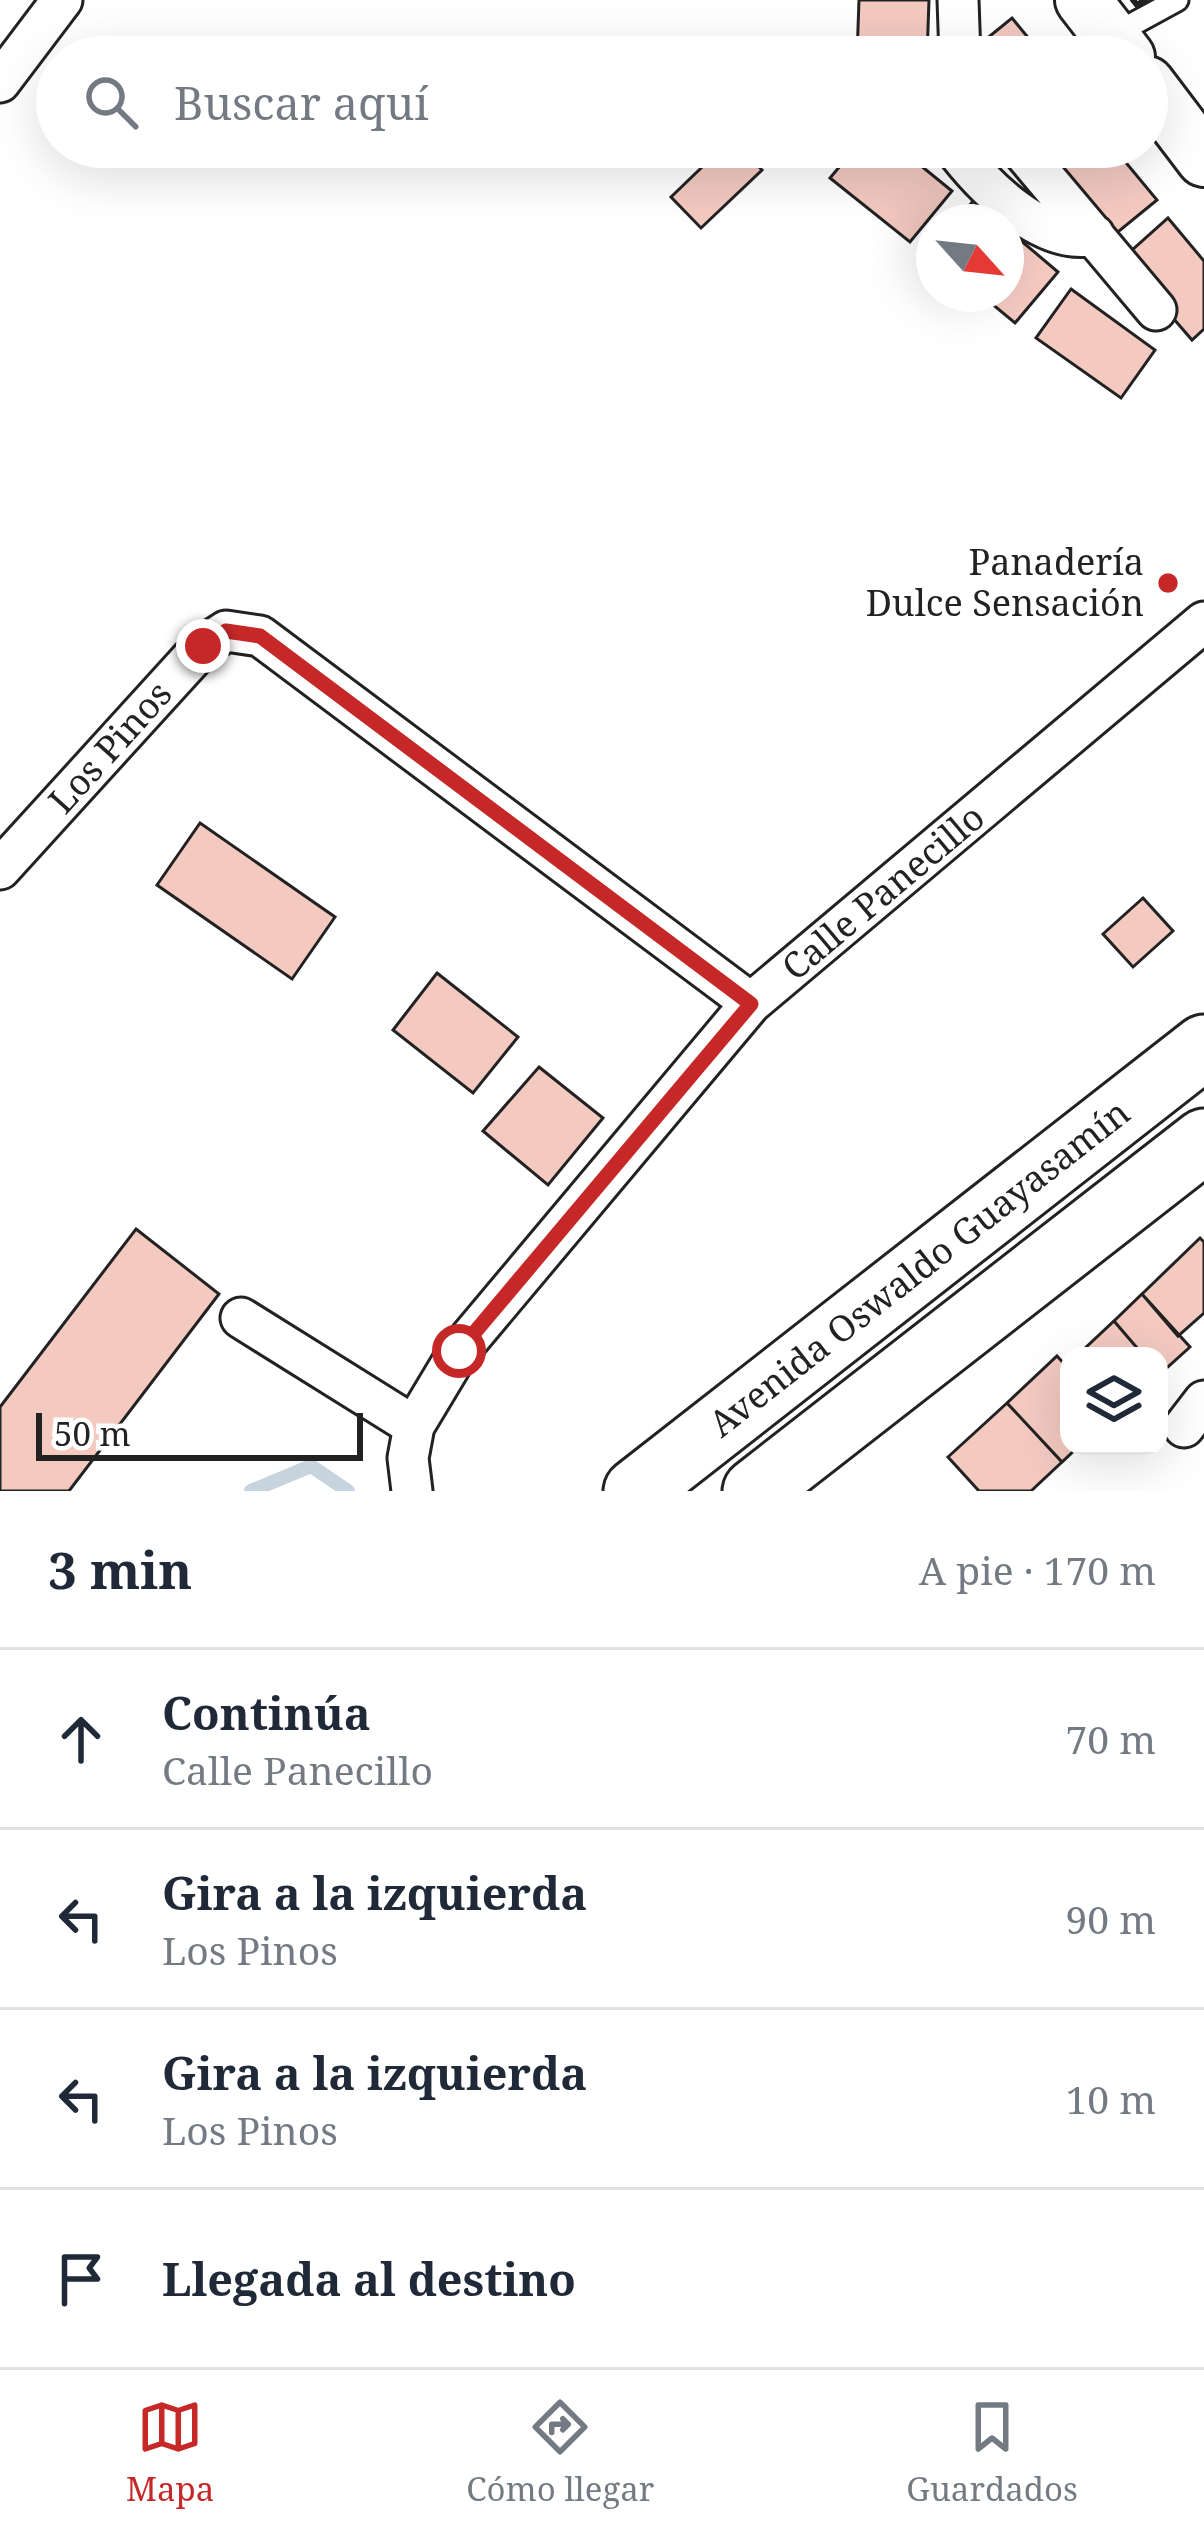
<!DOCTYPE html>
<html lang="es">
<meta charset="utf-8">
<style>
body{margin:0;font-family:"Noto Serif",serif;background:#f2f2f3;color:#1f2937}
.controls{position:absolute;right:36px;bottom:36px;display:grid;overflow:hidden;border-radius:24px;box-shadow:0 12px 48px #0002}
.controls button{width:108px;height:108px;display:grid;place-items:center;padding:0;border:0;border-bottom:3px solid #e0e1e3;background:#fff;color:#1f2937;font:60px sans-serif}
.compass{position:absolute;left:916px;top:204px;width:108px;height:108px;border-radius:50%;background:#fff;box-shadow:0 12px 48px #0002;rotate:117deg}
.scale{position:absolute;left:36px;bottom:30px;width:327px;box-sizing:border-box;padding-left:12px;border:6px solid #222;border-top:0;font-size:33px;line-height:42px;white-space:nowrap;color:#222;-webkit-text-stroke:9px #fff;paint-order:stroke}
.stop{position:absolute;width:36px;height:36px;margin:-27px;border:9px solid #c62828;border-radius:50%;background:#fff}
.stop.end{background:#c62828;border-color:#fff;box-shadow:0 3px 12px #0008}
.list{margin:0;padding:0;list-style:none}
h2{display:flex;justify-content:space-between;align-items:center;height:156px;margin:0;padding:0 48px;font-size:51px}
h2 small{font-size:39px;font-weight:400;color:#747a83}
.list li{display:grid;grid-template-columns:78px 1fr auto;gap:36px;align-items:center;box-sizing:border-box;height:180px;padding:0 48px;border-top:3px solid #e0e1e3}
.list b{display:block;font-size:45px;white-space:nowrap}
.list p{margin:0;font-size:39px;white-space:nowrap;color:#747a83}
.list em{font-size:39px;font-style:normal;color:#747a83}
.icon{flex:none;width:66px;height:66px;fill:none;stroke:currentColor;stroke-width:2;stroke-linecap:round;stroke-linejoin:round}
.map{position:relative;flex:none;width:1204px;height:1491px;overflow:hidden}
.search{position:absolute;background:#fff;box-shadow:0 12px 48px #0002;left:36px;right:36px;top:36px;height:132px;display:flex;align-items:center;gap:30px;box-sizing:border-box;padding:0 42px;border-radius:66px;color:#747a83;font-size:45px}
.sheet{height:876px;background:#fff}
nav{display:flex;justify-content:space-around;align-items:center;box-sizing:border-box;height:168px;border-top:3px solid #e0e1e3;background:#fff;font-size:33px;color:#747a83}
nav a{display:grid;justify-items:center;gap:6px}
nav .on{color:#c62828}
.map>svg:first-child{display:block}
</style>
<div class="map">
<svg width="1204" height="1491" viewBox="0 0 1204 1491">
<rect width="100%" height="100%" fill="#fff"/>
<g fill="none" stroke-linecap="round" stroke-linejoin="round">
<path stroke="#c7d3dd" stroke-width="14" d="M251 1491 311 1466 348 1491"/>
</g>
<path fill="#f3c9c0" stroke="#222" stroke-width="3" d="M859 0H929L927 57H857Z
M1012 18 1044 57H971L969 53Z
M723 147H740L762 170 701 228 671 197Z
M856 147H898L952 191 910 242 830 178Z
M1060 147H1113L1157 200 1113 236 1048 156Z
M973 201 999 222H956Z
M1168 218 1204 261V329L1192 340 1122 259Z
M1006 228 1058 272 1015 323 980 294H1006Z
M1071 289 1155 350 1121 398 1036 338Z
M200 823 335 917 292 979 157 885Z
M1143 898 1173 931 1133 967 1103 934Z
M437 973 518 1037 473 1093 393 1030Z
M539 1067 603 1118 548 1185 483 1131Z
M136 1229 219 1294 69 1491H0V1407Z
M1200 1238 1204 1242V1313L1178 1336 1142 1294Z
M1142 1294 1190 1347 1160 1374 1159 1356H1144L1114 1321Z
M1114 1321 1144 1356H1087L1082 1351Z
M1057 1356 1069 1369V1446H1079L1062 1462 1007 1403Z
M1007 1403 1062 1462 1031 1491H979L948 1457Z"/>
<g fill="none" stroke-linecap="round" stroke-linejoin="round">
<defs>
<path id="lane" d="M1111 36 1177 0"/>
<path id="street" d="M958 0 960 57
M0 82 62 0
M954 147C981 185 1044 247 1094 235
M1019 147 1156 310
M0 869 203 646 226 631 260 636 751 1003
M241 1318 414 1426
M1184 1427 1204 1401
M412 1491 408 1458 414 1426 459 1351 751 1003 1204 622"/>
<path id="secondary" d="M1083 0 1127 57
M1147 84 1204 159"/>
<path id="primary" d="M636 1491 1204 1047
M755 1491 1204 1141"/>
</defs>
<use href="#lane" stroke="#222" stroke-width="27"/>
<use href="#street" stroke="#222" stroke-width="45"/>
<use href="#secondary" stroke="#222" stroke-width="60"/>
<use href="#primary" stroke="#222" stroke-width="69"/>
<use href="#lane" stroke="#fff" stroke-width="21"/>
<use href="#street" stroke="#fff" stroke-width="39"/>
<use href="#secondary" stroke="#fff" stroke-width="54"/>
<use href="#primary" stroke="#fff" stroke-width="63"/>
<path stroke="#222" stroke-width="6" d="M1133 0 1137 5 1145 0"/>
</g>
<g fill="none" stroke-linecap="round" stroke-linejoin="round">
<path stroke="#c62828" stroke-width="15" d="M203 646 226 631 260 636 751 1004 459 1351"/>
</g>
<circle fill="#c62828" stroke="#fff" stroke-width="4.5" cx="1168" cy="583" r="12"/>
<g text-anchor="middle" stroke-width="9" stroke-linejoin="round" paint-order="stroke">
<g font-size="36" fill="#222" stroke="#fff" text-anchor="end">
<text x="1144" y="575">Panadería<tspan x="1144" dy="41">Dulce Sensación</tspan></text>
</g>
<g font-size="36" fill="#222" stroke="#fff">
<text transform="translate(110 747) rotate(-48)" y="13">Los Pinos</text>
<text transform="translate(883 892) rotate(-40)" y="13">Calle Panecillo</text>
<text transform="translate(919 1268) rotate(-38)" y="13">Avenida Oswaldo Guayasamín</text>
</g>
</g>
</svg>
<div class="controls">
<button><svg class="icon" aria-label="layers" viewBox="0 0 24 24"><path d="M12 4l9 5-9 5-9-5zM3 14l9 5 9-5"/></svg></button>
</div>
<svg class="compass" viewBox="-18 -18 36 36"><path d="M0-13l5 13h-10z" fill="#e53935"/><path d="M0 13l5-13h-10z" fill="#747a83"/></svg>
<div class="scale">50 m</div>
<div class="stop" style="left:459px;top:1351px"></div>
<div class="stop end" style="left:203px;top:646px"></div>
<div class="search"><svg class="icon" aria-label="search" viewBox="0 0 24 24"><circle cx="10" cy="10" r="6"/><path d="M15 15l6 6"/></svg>Buscar aquí</div>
</div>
<section class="sheet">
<h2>3 min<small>A pie · 170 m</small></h2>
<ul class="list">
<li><svg class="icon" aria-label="ahead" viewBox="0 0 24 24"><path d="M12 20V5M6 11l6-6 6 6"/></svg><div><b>Continúa</b><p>Calle Panecillo</p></div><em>70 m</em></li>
<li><svg class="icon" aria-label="left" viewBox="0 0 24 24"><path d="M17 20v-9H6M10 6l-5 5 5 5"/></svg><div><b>Gira a la izquierda</b><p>Los Pinos</p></div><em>90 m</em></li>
<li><svg class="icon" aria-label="left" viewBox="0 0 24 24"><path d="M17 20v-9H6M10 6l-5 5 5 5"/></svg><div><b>Gira a la izquierda</b><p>Los Pinos</p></div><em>10 m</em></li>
<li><svg class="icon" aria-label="arrive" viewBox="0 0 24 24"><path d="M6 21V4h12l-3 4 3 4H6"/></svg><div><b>Llegada al destino</b></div></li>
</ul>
</section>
<nav>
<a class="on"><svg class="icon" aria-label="map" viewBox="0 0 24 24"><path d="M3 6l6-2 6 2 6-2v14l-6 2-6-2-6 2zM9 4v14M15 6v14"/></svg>Mapa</a>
<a><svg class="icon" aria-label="directions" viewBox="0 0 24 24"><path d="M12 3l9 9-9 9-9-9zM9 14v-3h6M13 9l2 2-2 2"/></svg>Cómo llegar</a>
<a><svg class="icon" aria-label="saved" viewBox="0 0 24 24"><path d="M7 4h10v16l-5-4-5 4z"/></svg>Guardados</a>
</nav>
